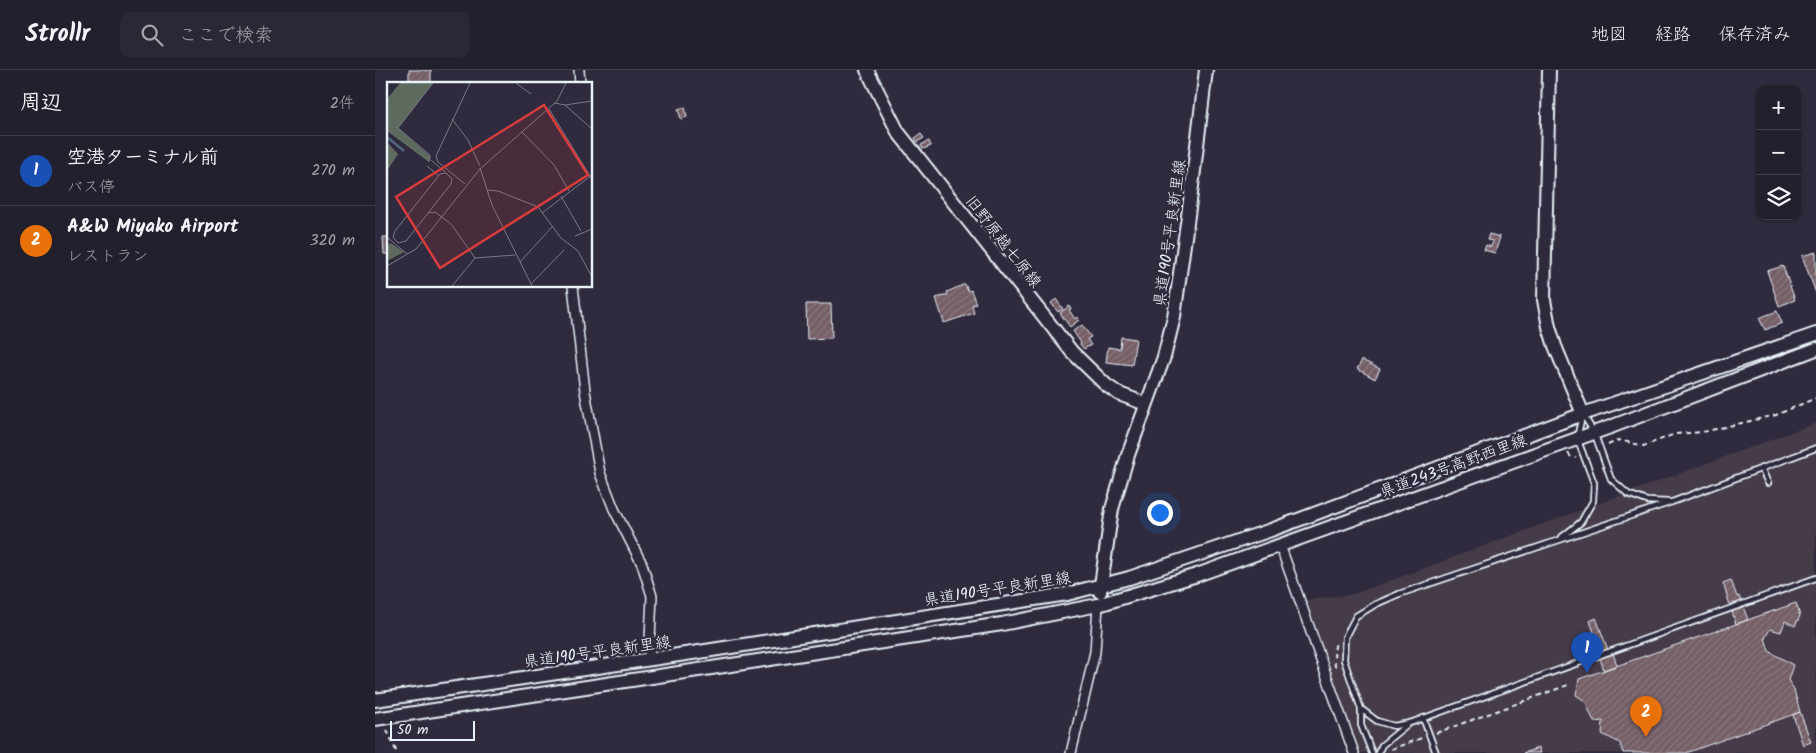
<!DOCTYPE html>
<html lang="ja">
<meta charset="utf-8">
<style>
body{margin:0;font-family:Kalam,"Klee One",sans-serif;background:#2b2836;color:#f1f3f6}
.controls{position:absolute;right:15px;top:15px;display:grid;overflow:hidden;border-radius:10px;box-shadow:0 1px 4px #0004}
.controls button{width:45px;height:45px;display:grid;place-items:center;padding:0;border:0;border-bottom:1px solid #403e4a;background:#23202e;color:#f1f3f6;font:25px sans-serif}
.scale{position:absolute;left:15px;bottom:12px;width:85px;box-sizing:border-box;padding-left:5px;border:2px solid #e8f1f8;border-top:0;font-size:14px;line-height:18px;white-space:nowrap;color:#e8f1f8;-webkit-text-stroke:4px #2f2a3d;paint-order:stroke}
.you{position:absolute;left:784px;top:442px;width:18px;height:18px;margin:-12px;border:4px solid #fff;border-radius:50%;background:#1a73e8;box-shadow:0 0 0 8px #1a73e833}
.badge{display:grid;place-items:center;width:32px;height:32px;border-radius:50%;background:#ff9aa2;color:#fff;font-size:16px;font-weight:700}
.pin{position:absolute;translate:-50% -41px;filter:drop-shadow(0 1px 2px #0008)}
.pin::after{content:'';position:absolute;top:26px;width:18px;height:15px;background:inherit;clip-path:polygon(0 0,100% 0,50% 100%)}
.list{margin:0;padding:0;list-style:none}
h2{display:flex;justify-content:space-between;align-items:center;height:65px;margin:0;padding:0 20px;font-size:21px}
h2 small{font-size:16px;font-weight:400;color:#a3a3aa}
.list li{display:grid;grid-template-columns:32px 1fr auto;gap:15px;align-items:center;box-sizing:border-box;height:70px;padding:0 20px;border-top:1px solid #403e4a}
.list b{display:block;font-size:19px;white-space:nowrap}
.list p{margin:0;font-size:16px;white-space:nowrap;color:#a3a3aa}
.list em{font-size:16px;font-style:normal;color:#a3a3aa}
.icon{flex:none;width:28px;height:28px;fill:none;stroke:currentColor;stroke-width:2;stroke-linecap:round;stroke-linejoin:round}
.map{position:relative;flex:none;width:1441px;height:683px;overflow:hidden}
header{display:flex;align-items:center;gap:30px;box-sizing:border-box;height:70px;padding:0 25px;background:#23202e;border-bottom:1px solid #403e4a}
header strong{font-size:24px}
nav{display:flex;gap:28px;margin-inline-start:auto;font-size:18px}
.search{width:350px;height:45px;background:#2b2836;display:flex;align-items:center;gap:12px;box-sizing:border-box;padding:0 18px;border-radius:10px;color:#a3a3aa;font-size:19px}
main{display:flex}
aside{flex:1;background:#23202e}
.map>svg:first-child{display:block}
</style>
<header>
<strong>Strollr</strong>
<div class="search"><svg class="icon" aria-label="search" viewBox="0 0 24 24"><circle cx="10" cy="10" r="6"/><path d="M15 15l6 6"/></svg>ここで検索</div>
<nav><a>地図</a><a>経路</a><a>保存済み</a></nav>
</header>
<main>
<aside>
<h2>周辺<small>2件</small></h2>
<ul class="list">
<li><span class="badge" style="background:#1a4fb4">1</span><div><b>空港ターミナル前</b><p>バス停</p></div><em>270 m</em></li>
<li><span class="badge" style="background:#e8710a">2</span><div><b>A&amp;W Miyako Airport</b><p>レストラン</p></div><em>320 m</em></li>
</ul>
</aside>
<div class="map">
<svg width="1441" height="683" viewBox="0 0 1441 683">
<defs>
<pattern id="building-hatch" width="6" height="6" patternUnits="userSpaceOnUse" patternTransform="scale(1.25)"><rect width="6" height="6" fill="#755e66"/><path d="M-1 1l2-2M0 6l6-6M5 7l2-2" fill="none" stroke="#89767d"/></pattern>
</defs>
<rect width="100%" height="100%" fill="#2f2a3d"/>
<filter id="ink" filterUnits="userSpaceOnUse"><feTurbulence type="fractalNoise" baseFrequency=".02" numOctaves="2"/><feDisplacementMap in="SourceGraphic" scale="10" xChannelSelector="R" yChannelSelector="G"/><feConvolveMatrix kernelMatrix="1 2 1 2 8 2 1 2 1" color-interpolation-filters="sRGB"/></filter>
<g filter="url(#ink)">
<path fill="#443a49" d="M1441 353V683H984L931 530 979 524Z"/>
<path fill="url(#building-hatch)" stroke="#e8f1f8" d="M34 0H56V14H34Z
M310 37 312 47 306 49 303 39Z
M546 64 549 68 542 72 540 68Z
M554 71 556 76 548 79 546 75Z
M1114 164 1125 167 1120 183 1109 180 1111 175 1116 177 1118 171 1112 170Z
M8 167H14V184H9Z
M1441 182V223L1427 186Z
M1408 196 1420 230 1404 236 1392 201Z
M590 214 593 221 596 220 601 234 597 235 599 243 569 253 561 228 573 225 572 222Z
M681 229 688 239 683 242 676 233Z
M431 234H456L457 268 432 269Z
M694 236 696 239 694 240 700 249 702 247 704 250 695 257 685 243Z
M1402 241 1407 253 1390 260 1384 248Z
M707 255 716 267 712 269 716 275 709 279 705 274 706 273 698 261Z
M746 267 761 269 757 295 731 292 733 277 745 279Z
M987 290 1005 299 1000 309 982 299Z
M1356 510 1362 527 1364 526 1373 550 1361 554 1348 513Z
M1421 533 1425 546 1420 556 1410 551 1406 562 1395 559 1390 568 1394 581 1418 595 1413 610 1419 620 1425 642 1311 683H1248L1245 673 1227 664 1228 651 1219 652 1210 631 1201 625 1204 609Z
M1221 548 1233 580 1236 578 1242 595 1229 600 1223 583 1226 582 1215 551Z
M1425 642 1436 672 1428 675 1418 645Z
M1163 678 1165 683H1148Z"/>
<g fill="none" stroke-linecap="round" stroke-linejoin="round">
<defs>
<path id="lane" d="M1208 345 1219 362 1236 409 1253 424 1272 431 1293 432
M1441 378 1297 432 1024 524 1001 534 981 546 970 567 969 590 986 639 1002 651 1019 656 1035 653 1441 508
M1386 398 1393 413
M1187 467 1206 452 1218 431 1219 413 1202 368 1207 346
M986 639V655L997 683
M1048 648 1061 683
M1003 683 1007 675 1034 653"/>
<path id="street" d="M204 0 205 14
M198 216 210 321 225 403 239 439 267 494 277 526 274 589
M905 475 979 683
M696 683 720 582 723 535"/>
<path id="secondary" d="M492 0 523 62 697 282 731 315 744 324 771 334
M1174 0 1169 230 1174 257 1180 276 1208 344
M725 522 737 439 753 385 789 287 799 247 818 109 831 0
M0 630 324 582 692 524 754 508 896 460 1208 344 1441 264
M0 649 627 554 723 535 822 505 1238 356 1441 279"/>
</defs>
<use href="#lane" stroke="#e8f1f8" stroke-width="8"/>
<use href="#street" stroke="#e8f1f8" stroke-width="12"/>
<use href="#secondary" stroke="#e8f1f8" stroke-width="16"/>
<path stroke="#e8f1f8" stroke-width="2" stroke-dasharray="5 4" stroke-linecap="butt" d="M1233 375 1244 370 1269 376 1300 364 1328 362 1401 345 1441 328
M1193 383 1195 386 1201 388
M960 597 959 581 961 572
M12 660 22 683
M1061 663 1193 615
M1016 679 1047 668"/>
<use href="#lane" stroke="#2f2a3d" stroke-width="4.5"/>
<use href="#street" stroke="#2f2a3d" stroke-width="9"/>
<use href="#secondary" stroke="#2f2a3d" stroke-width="12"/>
</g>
</g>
<g text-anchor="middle" stroke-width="5" stroke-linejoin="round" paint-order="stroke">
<g font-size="16" fill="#e8f1f8" stroke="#2f2a3d">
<text transform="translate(794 163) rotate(-82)" y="6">県道190号平良新里線</text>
<text transform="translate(629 171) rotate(52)" y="6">旧野原越七原線</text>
<text transform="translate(1078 395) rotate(-20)" y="6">県道243号高野西里線</text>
<text transform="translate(622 518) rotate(-9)" y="6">県道190号平良新里線</text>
<text transform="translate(222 581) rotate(-8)" y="6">県道190号平良新里線</text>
</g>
</g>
<g transform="translate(12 12)">
<rect width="205" height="205" fill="#2f2a3d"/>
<path d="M13 1H46L11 46 44 75 42 80 0 49V17ZM0 60 11 72 0 89Z" fill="#5f6a5f"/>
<path d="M4 161 17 170 0 179V163Z" fill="#5f6a5f"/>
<path fill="none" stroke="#52667e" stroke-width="2.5" d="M0 55 17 69"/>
<path fill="none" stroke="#797a88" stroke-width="1" d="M129 1 144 12M167 21 178 23 205 19M178 23 205 47M162 27 205 97M65 37 81 58 93 84M135 50 167 83 182 109M44 78 58 90M42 80 43 73 11 46 46 1M40 84 52 94M93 86 105 123 145 204M59 91 65 97 64 102 19 159 11 161 6 155 8 149 53 92ZM78 102 51 80 49 74 83 1M100 108 111 109 151 125 174 156 191 169 205 195M174 114 194 149M42 131 48 130 64 142 88 176 128 173M155 131 205 93M188 154 205 147M0 155 20 172M133 180 165 145M0 184 29 167 93 87 170 19 179 1M144 202 177 168M65 204 88 176"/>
<path fill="#d83c3d" fill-opacity="0.15" stroke="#d83c3d" stroke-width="2.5" d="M157 23 201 93 53 186 9 115Z"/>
<rect width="205" height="205" fill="none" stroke="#e8f1f8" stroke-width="2.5"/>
</g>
</svg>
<div class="controls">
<button>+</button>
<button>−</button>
<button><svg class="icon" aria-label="layers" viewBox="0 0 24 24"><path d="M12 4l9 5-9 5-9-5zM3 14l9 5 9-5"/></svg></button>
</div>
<div class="scale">50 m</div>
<div class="you"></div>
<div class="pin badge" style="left:1212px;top:603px;background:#1a4fb4">1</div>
<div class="pin badge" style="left:1271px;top:667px;background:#e8710a">2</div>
</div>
</main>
